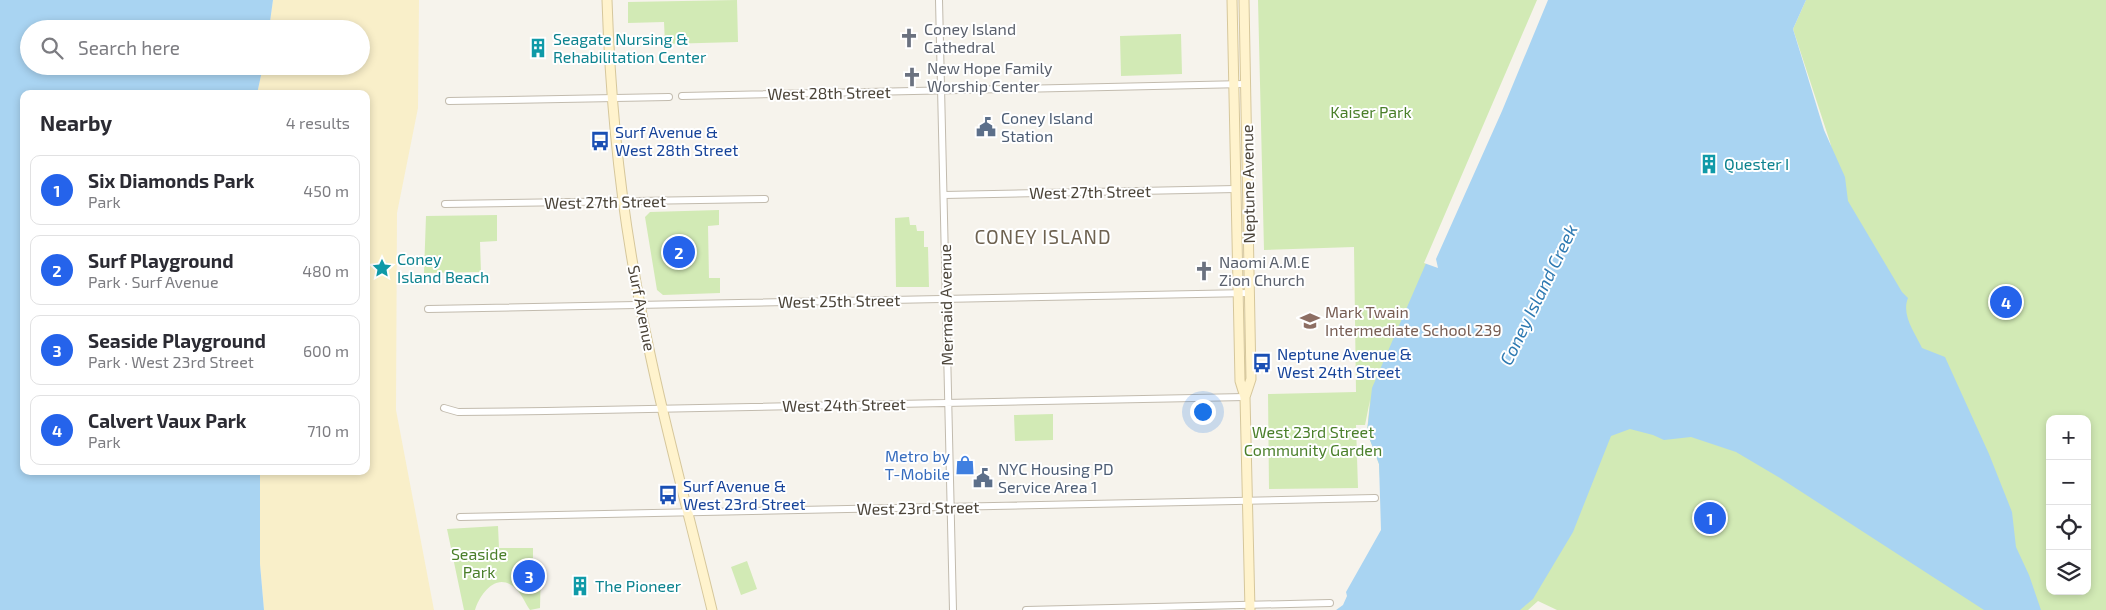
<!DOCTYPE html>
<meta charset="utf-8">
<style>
body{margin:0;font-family:"Exo 2",sans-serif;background:#f2f2f3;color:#2b2b33}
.controls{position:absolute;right:15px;bottom:15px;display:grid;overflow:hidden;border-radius:10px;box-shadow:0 2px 8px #0003}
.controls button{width:45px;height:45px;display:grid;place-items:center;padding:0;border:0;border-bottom:1px solid #e1e1e2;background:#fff;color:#2b2b33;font:25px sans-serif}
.you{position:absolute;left:1202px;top:411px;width:18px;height:18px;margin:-12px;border:4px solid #fff;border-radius:50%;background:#1a73e8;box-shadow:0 0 0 8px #1a73e833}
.badge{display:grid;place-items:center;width:32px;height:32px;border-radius:50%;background:#2563eb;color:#fff;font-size:16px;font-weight:700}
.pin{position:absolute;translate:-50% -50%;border:2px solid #fff;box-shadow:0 1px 5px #0006}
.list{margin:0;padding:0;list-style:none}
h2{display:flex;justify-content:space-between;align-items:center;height:65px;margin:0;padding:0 20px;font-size:21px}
h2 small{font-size:16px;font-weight:400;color:#7c7c81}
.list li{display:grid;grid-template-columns:32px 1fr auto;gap:15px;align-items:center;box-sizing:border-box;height:70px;margin:0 10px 10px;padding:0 10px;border:1px solid #e1e1e2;border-radius:10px}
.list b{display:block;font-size:19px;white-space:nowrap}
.list p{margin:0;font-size:16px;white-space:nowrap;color:#7c7c81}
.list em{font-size:16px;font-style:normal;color:#7c7c81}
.icon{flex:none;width:28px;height:28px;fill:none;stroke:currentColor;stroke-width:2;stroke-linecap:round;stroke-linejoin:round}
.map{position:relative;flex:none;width:2106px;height:610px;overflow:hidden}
.search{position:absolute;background:#fff;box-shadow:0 2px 8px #0003;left:20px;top:20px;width:350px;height:55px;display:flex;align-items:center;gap:12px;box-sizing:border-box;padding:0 18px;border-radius:28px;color:#7c7c81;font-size:19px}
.panel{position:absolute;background:#fff;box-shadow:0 2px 8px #0003;left:20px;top:90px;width:350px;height:385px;border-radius:10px}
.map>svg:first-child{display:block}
</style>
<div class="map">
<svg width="2106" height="610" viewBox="0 0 2106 610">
<rect width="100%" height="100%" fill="#f6f3ec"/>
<path fill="#d2eab5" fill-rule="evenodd" d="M737 0 738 42 665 44 664 22 628 23V2Z
M1258 0H1540L1380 478 1379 464 1367 432 1370 400 1365 425H1356L1358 488 1269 489 1268 394 1356 392 1354 247 1264 250Z
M1806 0H2106V610H1557L1538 601 1528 610H1453L1587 424 1854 245 1830 142 1793 29ZM2050 419H2087V591H2050Z
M1181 34 1182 74 1121 76 1120 36Z
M719 210V225L708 226 709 278H720V293L663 295 657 290 645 217 650 212Z
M497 215V241L480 242 481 272 424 273 426 216Z
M909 217 910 225H916L917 231H924V247H928L929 287H896L895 218Z
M1053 414V440L1015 441 1014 415Z
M498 526 499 548H533V565H541L540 608 530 610C525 603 521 592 514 587 496 572 480 594 475 610H464L447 529Z
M747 561 757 589 741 595 731 567Z"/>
<path fill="#f9efc9" d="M273 0H419L418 108 397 213 396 410 434 610H264L260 564V471H366V94H257L263 66H361V29H269Z"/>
<path fill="#a9d4f2" d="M0 0H273L269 29H29V66H263L257 94H24V471H260V564L264 610H0Z
M1540 0H1806L1793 29 1824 130 1845 177 1848 201 1902 292 1908 298C1901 315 1915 333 1922 348L1945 357 1989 454 2012 512 2016 547 2029 575 2041 610H1984L1780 478 1736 452 1691 437 1664 440 1653 435 1630 429 1611 436 1573 532 1533 599 1520 610H1336L1343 605 1347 596 1346 592 1381 530 1379 464 1367 432 1372 388Z"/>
<path fill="#f6f3ec" d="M1537 0H1548L1502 111 1436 259 1438 268 1424 263Z"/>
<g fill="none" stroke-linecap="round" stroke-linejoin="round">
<defs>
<path id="minor" d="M939 0 953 610
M682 96 1245 84
M449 101 669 97
M944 195 1236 189
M445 204 765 199
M428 309 1249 293
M444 408 458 412 546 411 1245 397
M460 517 1375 498
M1026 610 1330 603"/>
<path id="secondary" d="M607 0C610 91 618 181 634 271 653 384 685 498 712 610
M1232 0 1240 381 1245 397 1250 610
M1244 0 1251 379 1245 397"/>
</defs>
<use href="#minor" stroke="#c2bbae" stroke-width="8"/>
<use href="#secondary" stroke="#d6c79b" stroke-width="11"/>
<use href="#minor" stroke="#fff" stroke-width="6"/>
<use href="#secondary" stroke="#fff3cd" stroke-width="9"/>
</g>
<defs>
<symbol id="church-bare" viewBox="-9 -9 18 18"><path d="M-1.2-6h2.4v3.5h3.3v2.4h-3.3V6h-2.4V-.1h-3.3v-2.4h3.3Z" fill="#6b7280" stroke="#fff" stroke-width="2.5" paint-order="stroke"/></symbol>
<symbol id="building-bare" viewBox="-9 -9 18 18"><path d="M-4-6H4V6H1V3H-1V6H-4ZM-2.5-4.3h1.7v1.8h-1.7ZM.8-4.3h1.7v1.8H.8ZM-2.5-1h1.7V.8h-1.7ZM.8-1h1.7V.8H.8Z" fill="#0f9aa8" stroke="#fff" stroke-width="2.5" paint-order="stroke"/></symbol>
<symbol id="civic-bare" viewBox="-9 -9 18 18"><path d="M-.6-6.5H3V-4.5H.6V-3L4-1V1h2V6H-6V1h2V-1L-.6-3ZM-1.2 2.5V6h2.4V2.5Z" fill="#5c6f8a" stroke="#fff" stroke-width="2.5" paint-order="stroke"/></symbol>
<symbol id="bus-bare" viewBox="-9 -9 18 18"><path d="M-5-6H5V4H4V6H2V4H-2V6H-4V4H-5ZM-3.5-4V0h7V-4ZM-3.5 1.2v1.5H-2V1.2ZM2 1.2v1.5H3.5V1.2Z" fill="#1a4fb4" stroke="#fff" stroke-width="2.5" paint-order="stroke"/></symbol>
<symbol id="sight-bare" viewBox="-9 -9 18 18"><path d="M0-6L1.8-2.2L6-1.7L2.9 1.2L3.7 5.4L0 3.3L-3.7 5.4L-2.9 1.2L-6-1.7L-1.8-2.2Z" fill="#0f9aa8" stroke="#fff" stroke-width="2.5" paint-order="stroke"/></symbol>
<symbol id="school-bare" viewBox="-9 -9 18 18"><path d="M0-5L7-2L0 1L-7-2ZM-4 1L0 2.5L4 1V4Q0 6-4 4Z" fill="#8d6e63" stroke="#fff" stroke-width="2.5" paint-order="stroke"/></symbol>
<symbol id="shop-bare" viewBox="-9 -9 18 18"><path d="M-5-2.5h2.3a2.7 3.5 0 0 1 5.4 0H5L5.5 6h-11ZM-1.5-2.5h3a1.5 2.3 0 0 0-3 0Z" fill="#3f7fe0" stroke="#fff" stroke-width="2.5" paint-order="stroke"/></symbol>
</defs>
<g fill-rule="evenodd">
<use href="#church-bare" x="895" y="24" width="28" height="28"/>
<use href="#building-bare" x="524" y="34" width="28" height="28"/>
<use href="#church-bare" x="898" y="63" width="28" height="28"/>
<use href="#civic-bare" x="972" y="113" width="28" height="28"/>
<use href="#bus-bare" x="586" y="127" width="28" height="28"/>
<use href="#building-bare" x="1695" y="150" width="28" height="28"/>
<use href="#sight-bare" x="368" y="254" width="28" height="28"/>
<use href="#church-bare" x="1190" y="257" width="28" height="28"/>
<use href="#school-bare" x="1296" y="307" width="28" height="28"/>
<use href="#bus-bare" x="1248" y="349" width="28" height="28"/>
<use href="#shop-bare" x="951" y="451" width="28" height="28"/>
<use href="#civic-bare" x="969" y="464" width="28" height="28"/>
<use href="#bus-bare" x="654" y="481" width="28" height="28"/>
<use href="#building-bare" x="566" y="572" width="28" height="28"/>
</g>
<g text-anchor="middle" stroke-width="4" stroke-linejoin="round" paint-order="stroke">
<g font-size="16" fill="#5b616d" stroke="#fff" text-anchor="start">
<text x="924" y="35">Coney Island<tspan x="924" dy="18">Cathedral</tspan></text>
<text x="927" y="74">New Hope Family<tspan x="927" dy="18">Worship Center</tspan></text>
<text x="1219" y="268">Naomi A.M.E<tspan x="1219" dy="18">Zion Church</tspan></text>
</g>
<g font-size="16" fill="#0d838f" stroke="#fff" text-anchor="start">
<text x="553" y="45">Seagate Nursing &amp;<tspan x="553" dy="18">Rehabilitation Center</tspan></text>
<text x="1724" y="170">Quester I</text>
<text x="397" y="265">Coney<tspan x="397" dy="18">Island Beach</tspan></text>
<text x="595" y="592">The Pioneer</text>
</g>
<g font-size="16" fill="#4b4439" stroke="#fff">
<text transform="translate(829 93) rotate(-1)" y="6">West 28th Street</text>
<text transform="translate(1248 184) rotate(-91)" y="6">Neptune Avenue</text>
<text transform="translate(1090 192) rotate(-1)" y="6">West 27th Street</text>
<text transform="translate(605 202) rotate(-1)" y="6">West 27th Street</text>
<text transform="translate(839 301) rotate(-1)" y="6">West 25th Street</text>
<text transform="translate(946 305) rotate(-91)" y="6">Mermaid Avenue</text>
<text transform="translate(642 308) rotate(79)" y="6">Surf Avenue</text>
<text transform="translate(844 405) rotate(-1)" y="6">West 24th Street</text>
<text transform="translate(918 508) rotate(-1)" y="6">West 23rd Street</text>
</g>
<g font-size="16" fill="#4a7f2a" stroke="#fff">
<text x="1371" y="118">Kaiser Park</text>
<text x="1313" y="438">West 23rd Street<tspan x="1313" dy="18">Community Garden</tspan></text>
<text x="479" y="560">Seaside<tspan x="479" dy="18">Park</tspan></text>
</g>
<g font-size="16" fill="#4e5e75" stroke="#fff" text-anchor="start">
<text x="1001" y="124">Coney Island<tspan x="1001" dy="18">Station</tspan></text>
<text x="998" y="475">NYC Housing PD<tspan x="998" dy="18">Service Area 1</tspan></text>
</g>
<g font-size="16" fill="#164399" stroke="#fff" text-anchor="start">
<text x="615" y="138">Surf Avenue &amp;<tspan x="615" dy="18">West 28th Street</tspan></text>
<text x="1277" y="360">Neptune Avenue &amp;<tspan x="1277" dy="18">West 24th Street</tspan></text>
<text x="683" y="492">Surf Avenue &amp;<tspan x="683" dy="18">West 23rd Street</tspan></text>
</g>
<g font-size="16" fill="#785e54" stroke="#fff" text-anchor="start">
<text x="1325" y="318">Mark Twain<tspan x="1325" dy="18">Intermediate School 239</tspan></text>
</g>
<g font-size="16" fill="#366cbe" stroke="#fff" text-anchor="end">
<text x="950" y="462">Metro by<tspan x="950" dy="18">T-Mobile</tspan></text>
</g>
<g font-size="18" font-style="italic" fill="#2e7ab2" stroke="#fff">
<text transform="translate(1539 295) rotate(-64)" y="6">Coney Island Creek</text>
</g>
<g font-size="19" letter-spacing="1" fill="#6e6250" stroke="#fff">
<text x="1043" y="244">CONEY ISLAND</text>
</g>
</g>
</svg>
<div class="controls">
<button>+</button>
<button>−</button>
<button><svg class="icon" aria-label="locate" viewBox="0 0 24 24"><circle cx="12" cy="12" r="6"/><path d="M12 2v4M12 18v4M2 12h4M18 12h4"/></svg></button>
<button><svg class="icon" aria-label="layers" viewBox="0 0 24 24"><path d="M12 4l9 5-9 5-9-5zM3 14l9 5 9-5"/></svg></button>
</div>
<div class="you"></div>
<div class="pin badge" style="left:1710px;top:518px">1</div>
<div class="pin badge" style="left:679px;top:252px">2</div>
<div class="pin badge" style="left:529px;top:576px">3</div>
<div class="pin badge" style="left:2006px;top:302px">4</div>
<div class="search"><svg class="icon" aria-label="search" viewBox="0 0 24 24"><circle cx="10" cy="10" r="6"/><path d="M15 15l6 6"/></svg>Search here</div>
<section class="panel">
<h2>Nearby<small>4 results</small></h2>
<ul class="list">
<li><span class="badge">1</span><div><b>Six Diamonds Park</b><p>Park</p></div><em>450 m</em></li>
<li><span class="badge">2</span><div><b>Surf Playground</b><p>Park · Surf Avenue</p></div><em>480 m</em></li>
<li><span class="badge">3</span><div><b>Seaside Playground</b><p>Park · West 23rd Street</p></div><em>600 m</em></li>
<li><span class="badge">4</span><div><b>Calvert Vaux Park</b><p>Park</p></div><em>710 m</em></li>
</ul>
</section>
</div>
